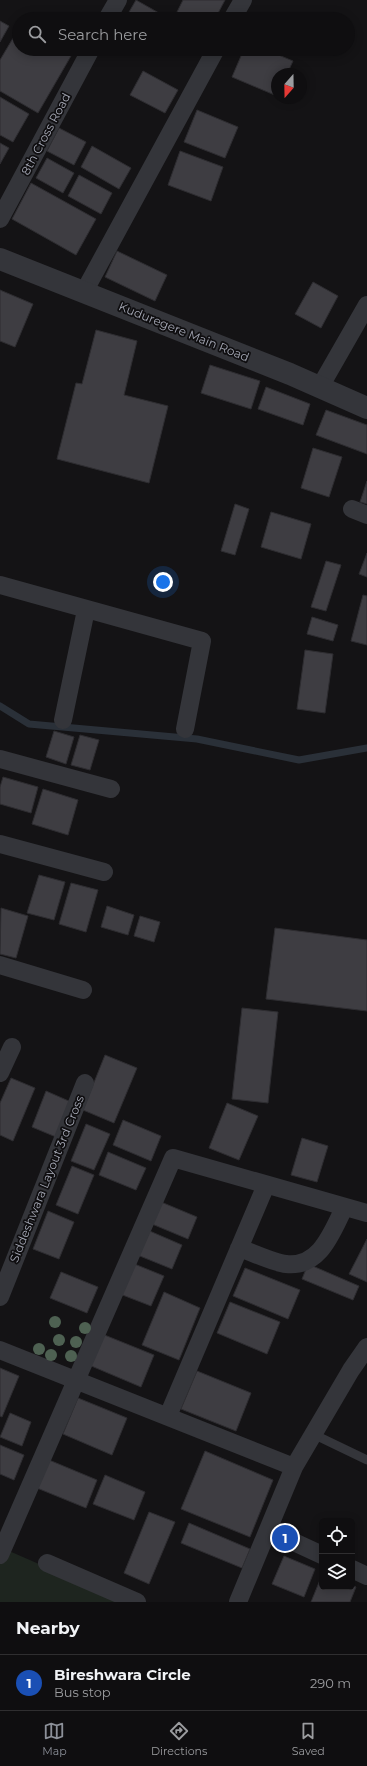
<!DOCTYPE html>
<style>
body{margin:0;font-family:Montserrat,sans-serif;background:#181719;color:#f1f3f6}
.controls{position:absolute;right:12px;bottom:12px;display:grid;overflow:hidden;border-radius:6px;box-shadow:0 2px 10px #0003}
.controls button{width:36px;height:36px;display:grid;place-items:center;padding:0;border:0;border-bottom:1px solid #2f2e30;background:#0f0e10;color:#f1f3f6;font:20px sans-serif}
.compass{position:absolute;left:271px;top:68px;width:36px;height:36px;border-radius:50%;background:#0f0e10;box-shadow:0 2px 10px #0003;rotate:200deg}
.you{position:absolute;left:163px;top:582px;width:14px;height:14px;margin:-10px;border:3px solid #fff;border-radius:50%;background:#1a73e8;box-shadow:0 0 0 6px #1a73e833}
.badge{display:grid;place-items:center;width:26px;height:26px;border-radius:50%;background:#8c9099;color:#fff;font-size:13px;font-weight:700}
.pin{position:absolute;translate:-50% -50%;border:2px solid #fff;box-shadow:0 1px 4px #0006}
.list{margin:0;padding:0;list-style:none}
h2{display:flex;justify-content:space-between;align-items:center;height:52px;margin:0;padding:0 16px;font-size:17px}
h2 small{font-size:13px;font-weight:400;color:#9b9c9f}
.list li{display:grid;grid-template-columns:26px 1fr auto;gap:12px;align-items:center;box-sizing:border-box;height:56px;padding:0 16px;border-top:1px solid #2f2e30}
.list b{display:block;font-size:15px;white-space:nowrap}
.list p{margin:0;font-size:13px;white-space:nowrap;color:#9b9c9f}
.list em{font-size:13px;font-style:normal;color:#9b9c9f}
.icon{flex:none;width:22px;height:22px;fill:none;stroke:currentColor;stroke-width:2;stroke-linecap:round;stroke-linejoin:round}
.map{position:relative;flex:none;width:367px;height:1602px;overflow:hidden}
.search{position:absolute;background:#0f0e10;box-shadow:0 2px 10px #0003;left:12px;right:12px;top:12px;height:44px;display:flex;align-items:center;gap:10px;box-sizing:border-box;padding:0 14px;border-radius:22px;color:#9b9c9f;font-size:15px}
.sheet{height:108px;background:#0f0e10}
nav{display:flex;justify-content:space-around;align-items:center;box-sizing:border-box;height:56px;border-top:1px solid #2f2e30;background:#0f0e10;font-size:11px;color:#9b9c9f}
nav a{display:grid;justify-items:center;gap:2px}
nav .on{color:#8c9099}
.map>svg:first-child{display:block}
</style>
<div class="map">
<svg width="367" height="1602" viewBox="0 0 367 1602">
<rect width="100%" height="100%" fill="#141315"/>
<path fill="#1e251f" d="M0 1547 126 1602H0Z"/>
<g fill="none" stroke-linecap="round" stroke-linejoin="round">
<path stroke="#2a3038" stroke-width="7" d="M0 706 29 724 197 739 299 760 367 748"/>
</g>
<path fill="#3e3d42" stroke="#2e2d31" d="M136 0 166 17 165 19H125Z
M183 0H225L215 19H181L175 16Z
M0 21 9 26 0 42Z
M19 28V49H75L38 113 0 91V60Z
M244 49H264L293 61 287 74H277V96L232 77Z
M143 71 178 90 165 113 130 95Z
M0 97 29 114 13 142 0 135Z
M197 110 238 127 225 158 184 142Z
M59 128 86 142 74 165 47 151Z
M0 143 9 148 0 164Z
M92 146 131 168 119 189 81 167Z
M180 151 223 167 211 201 168 185Z
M47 158 74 173 63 193 36 178Z
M79 175 112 193 101 214 68 196Z
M31 183 96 219 76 255 12 219Z
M117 251 167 275 155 301 105 277Z
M313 282 338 296 321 328 295 314Z
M0 290 33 304 15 347 0 341Z
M96 330 137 341 124 395 168 406 149 483 57 459 76 383 82 384Z
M210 365 260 381 251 409 201 393Z
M266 387 310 404 303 425 258 409Z
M326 410 367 425V454L316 435Z
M313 448 342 457 329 497 301 488Z
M367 481V504L360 502Z
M235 504 249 509 235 555 221 551Z
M271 512 311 524 301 559 261 547Z
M367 553V577L359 574Z
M326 561 341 565 326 611 311 607Z
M363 595 367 596V645L351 641Z
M312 617 338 625 333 641 307 634Z
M305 650 333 654 325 713 297 709Z
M54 731 74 737 66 764 46 757Z
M80 735 99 740 90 770 71 765Z
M3 777 38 787 31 813 0 804V787Z
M43 789 78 800 68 835 32 824Z
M39 875 65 882 54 920 27 913Z
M71 883 98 890 86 932 59 924Z
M107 906 134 915 128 935 101 927Z
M1 908 28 916 16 958 0 954Z
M140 916 160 922 154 942 134 936Z
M275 928 367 940V1011L266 999Z
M242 1008 278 1012 268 1103 232 1099Z
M105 1055 137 1068 114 1123 83 1110Z
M11 1078 35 1088 13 1141 0 1135V1103Z
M46 1091 71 1102 56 1137 32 1127Z
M227 1103 258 1116 239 1160 209 1148Z
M123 1120 161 1136 151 1161 113 1145Z
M86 1124 110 1134 94 1170 71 1161Z
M302 1138 328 1146 317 1182 291 1175Z
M108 1152 146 1168 136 1190 99 1175Z
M72 1166 94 1175 78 1214 56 1205Z
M161 1202 197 1217 188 1239 152 1224Z
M48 1211 74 1222 59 1259 33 1249Z
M145 1229 182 1245 172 1269 135 1254Z
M367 1239V1282L349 1274Z
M132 1263 164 1276 151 1306 120 1294Z
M308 1264 359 1286 353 1300 302 1279Z
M245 1268 300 1290 288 1319 233 1296Z
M61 1272 98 1287 87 1313 50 1298Z
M164 1292 200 1308 179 1360 142 1345Z
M230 1302 280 1322 267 1354 217 1333Z
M102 1334 154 1355 141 1387 89 1365Z
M0 1368 19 1376 2 1417 0 1416Z
M197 1371 251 1393 236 1431 181 1409Z
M78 1398 127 1418 112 1455 63 1434Z
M10 1413 31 1422 22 1446 0 1437Z
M0 1445 24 1455 14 1480 0 1474Z
M205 1451 273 1480 250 1537 181 1509Z
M49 1460 97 1480 86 1508 37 1488Z
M105 1475 145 1492 134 1520 93 1504Z
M149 1512 175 1522 149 1584 124 1573Z
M189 1523 250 1549 242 1568 181 1543Z
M284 1556 315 1569 304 1597 272 1584Z
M322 1575V1587H352V1585L356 1587 350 1602H311Z"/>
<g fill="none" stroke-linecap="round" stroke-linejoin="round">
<path stroke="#34353a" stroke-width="9" d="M313 1434 367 1460"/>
<path stroke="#34353a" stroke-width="18" d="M107 19 118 0
M232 19 243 0
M0 219 91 49
M84 292 216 49
M320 387 367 305
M352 509 367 515
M0 585 202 641 185 729
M63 720 86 610
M0 759 111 789
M0 844 104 872
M0 965 83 990
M0 1073 12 1047
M239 1248C252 1252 274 1263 286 1264 320 1268 332 1232 344 1208
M0 1297 85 1083
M0 1350 294 1467
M168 1416 266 1185
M268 1530 322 1555
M0 1555 173 1158 367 1213
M47 1563 137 1602
M352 1569 367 1576
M238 1602 294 1467 351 1370 367 1347"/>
<path stroke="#34353a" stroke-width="22" d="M0 259 290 374 367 408"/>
</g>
<g fill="#4e6152">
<circle cx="55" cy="1322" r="6"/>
<circle cx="85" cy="1328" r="6"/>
<circle cx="59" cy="1340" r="6"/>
<circle cx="76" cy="1342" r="6"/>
<circle cx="39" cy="1349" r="6"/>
<circle cx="51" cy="1355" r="6"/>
<circle cx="71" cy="1356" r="6"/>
</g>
<g text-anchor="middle" stroke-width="3.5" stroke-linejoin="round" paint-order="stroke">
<g font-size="12" fill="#a5a8b5" stroke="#0f0e10">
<text transform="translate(46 134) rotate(-62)" y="4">8th Cross Road</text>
<text transform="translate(184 332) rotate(22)" y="4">Kuduregere Main Road</text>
<text transform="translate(47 1179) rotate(-68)" y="4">Siddeshwara Layout 3rd Cross</text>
</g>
</g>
</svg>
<div class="controls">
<button><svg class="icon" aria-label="locate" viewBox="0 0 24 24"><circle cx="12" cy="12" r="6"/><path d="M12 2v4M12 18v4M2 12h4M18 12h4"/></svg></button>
<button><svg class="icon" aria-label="layers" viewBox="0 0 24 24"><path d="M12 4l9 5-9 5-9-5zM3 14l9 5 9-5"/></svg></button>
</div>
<svg class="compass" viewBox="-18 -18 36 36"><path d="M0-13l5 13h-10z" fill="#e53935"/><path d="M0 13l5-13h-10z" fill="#9b9c9f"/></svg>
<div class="you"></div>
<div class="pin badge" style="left:285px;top:1538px;background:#1a4fb4">1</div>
<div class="search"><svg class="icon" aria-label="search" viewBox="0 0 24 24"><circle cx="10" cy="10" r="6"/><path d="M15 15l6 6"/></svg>Search here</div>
</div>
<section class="sheet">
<h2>Nearby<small></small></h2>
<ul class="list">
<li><span class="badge" style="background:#1a4fb4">1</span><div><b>Bireshwara Circle</b><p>Bus stop</p></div><em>290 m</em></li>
</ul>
</section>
<nav>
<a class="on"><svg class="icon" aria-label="map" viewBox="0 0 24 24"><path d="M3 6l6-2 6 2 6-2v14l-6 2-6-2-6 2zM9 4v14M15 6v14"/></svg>Map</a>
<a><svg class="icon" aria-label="directions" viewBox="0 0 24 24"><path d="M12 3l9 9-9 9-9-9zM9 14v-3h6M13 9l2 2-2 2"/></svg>Directions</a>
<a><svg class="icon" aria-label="saved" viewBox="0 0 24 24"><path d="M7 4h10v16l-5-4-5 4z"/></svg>Saved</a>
</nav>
